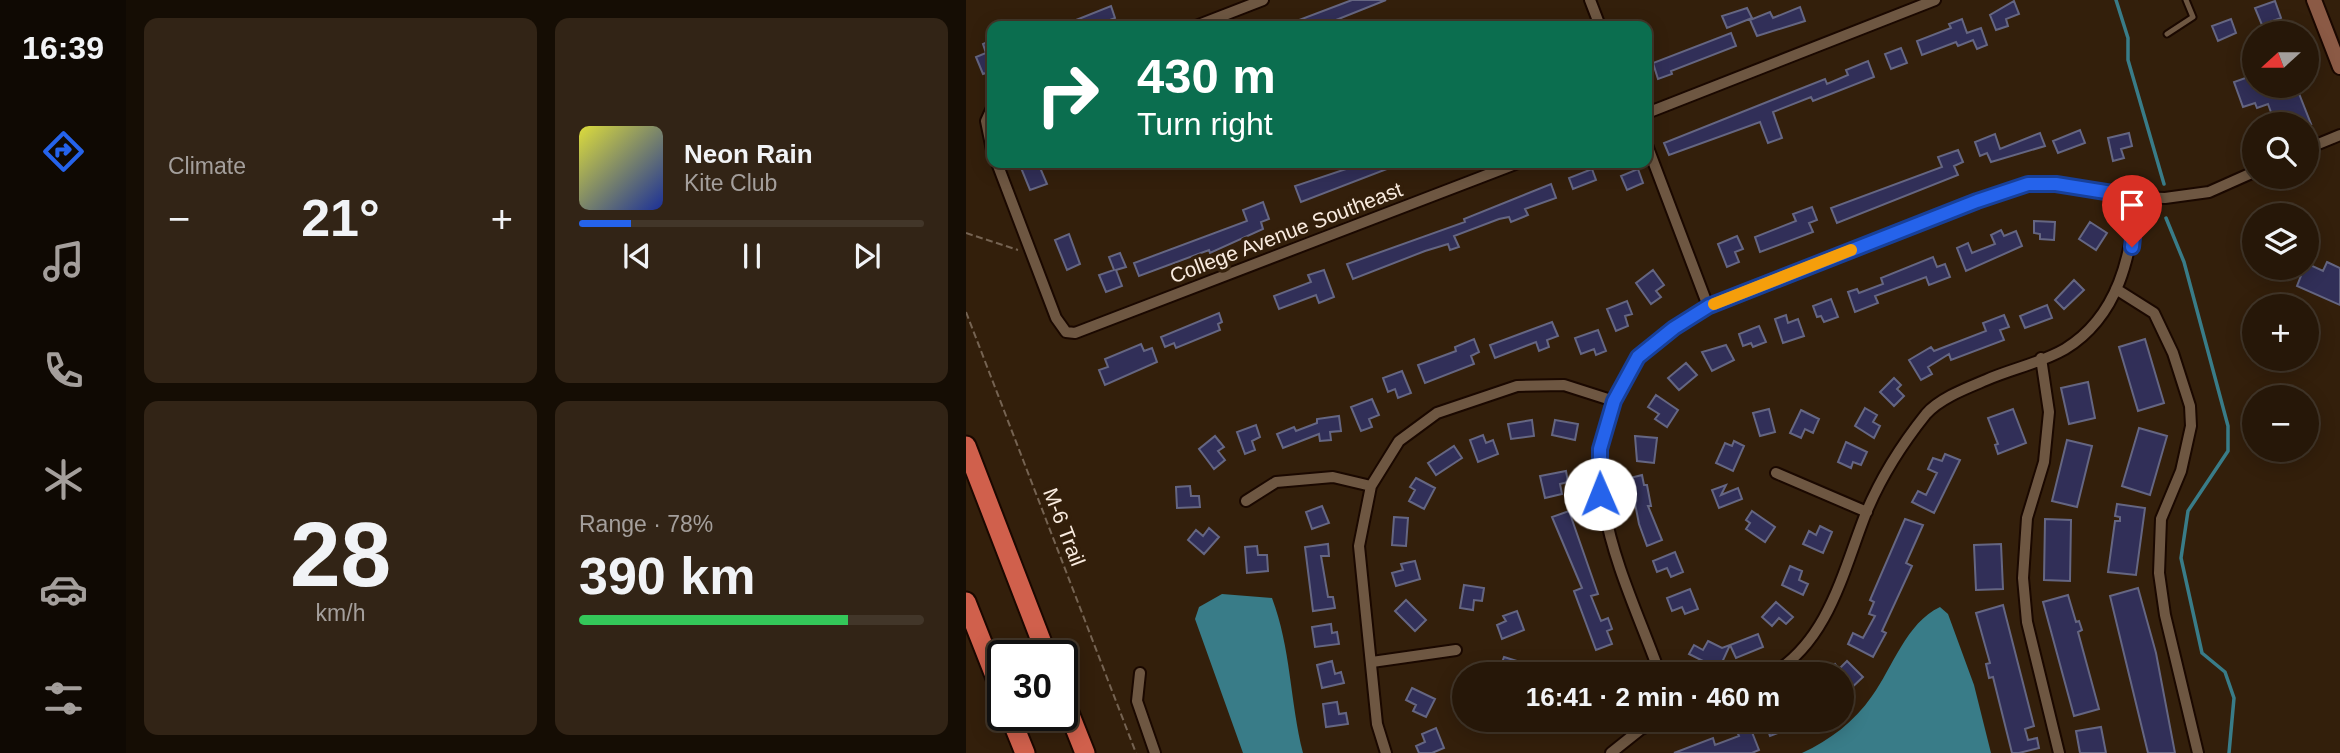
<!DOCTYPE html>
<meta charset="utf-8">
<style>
body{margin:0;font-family:Arial,sans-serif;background:#322416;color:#f1f3f6;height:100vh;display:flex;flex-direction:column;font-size:26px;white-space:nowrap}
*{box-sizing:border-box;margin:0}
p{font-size:23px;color:#a49f9c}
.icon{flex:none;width:38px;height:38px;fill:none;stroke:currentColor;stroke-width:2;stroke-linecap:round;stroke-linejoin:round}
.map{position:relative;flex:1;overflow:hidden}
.details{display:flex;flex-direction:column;gap:18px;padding:18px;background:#150d04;width:840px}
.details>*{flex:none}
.hud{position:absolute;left:21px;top:21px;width:665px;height:147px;border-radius:14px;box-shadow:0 4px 18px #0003,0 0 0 2px #423629;background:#0b6e4f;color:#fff;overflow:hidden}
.needle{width:46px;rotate:249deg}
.controls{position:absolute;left:1276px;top:21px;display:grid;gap:14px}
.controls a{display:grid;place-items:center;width:77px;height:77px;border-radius:50%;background:#261708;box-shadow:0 4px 18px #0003,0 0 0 2px #423629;font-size:35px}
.speed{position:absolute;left:21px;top:640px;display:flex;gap:14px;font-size:35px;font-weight:700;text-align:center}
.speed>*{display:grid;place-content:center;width:91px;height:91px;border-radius:50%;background:#261708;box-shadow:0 4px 18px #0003,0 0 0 2px #423629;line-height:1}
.speed .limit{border:4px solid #111;border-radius:10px;background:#fff;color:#111}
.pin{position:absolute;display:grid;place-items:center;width:60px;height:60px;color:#fff;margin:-72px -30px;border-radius:50% 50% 50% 0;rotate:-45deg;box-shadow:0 0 7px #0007}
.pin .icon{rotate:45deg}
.me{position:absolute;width:77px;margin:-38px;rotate:359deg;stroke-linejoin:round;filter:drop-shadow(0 0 5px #0008)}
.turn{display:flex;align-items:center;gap:24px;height:147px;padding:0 35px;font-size:32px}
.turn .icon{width:91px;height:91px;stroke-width:2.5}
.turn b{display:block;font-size:49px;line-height:60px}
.big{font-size:52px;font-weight:700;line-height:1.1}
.details .card{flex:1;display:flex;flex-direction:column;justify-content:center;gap:10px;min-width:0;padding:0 24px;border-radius:14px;background:#322416}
.details .dial{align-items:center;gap:0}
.dial b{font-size:91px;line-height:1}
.song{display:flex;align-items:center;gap:21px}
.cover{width:84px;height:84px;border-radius:10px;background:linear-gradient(135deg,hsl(60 70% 55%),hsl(230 70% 35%))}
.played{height:7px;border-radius:4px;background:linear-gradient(90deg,#2563eb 15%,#423629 15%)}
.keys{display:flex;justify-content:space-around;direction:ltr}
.heat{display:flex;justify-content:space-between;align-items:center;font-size:38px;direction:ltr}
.charge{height:10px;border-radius:5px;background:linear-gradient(90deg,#34c759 78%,#423629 0)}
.details .tiles{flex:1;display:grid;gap:18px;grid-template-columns:repeat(2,1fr)}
.trip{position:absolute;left:486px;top:662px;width:402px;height:70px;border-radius:35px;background:#261708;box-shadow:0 4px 18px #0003,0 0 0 2px #423629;font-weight:700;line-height:70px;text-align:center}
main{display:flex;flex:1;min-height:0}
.tabs{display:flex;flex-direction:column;width:126px;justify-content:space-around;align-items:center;background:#0f0903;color:#a49f9c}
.tabs .icon{width:49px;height:49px}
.tabs .selected{color:#2563eb}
.tabs b{font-size:32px;color:#f1f3f6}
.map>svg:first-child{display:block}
</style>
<main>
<nav class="tabs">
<b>16:39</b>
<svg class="icon selected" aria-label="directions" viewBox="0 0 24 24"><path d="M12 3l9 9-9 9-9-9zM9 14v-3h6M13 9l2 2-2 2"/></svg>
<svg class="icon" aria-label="music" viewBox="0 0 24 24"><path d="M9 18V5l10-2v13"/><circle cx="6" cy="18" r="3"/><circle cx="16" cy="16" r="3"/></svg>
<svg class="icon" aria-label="phone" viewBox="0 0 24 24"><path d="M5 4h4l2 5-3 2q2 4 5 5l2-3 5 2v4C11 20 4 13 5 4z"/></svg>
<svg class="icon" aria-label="climate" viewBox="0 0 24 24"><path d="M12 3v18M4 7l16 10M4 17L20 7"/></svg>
<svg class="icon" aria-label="car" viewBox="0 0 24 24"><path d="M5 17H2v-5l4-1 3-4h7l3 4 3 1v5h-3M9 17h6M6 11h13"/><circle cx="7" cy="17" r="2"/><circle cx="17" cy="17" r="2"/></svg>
<svg class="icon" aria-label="filters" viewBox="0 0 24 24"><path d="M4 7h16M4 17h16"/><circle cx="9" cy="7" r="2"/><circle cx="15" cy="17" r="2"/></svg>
</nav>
<section class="details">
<div class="tiles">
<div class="card"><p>Climate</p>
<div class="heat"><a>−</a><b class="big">21°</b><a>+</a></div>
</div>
<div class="card">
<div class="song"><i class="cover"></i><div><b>Neon Rain</b><p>Kite Club</p></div></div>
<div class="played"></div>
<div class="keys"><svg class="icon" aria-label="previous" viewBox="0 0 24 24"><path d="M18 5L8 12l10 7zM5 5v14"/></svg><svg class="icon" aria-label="pause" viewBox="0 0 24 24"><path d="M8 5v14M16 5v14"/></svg><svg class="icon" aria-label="next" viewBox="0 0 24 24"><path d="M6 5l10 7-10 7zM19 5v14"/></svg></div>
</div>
<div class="card dial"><b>28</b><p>km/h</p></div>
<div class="card"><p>Range · 78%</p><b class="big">390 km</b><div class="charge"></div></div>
</div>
</section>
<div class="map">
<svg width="1374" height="753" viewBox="0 0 1374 753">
<rect width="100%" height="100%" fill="#331f0b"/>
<path fill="#397c88" d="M256,594L306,598C325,648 324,702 337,753H277L229,619L233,607Z
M974,607L982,614L1008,685L1025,753H836C864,740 888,722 906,696C927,667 940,623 974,607Z"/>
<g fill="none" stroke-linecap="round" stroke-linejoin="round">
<path stroke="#397c88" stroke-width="3.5" d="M1150,0L1162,38V60L1198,184
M1200,218L1218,262L1262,426V451L1222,511L1215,558L1236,653L1259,672L1268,698L1263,753"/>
</g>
<path fill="#312f58" stroke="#656682" stroke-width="2" d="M386,0H420L355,26H336L333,20Z
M1048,1L1053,14L1040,19L1042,26L1030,30L1024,15Z
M1309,1L1315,18L1296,25L1289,8Z
M145,6L149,18L129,26H95Z
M834,7L839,21L791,36L784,20L804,12L807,18Z
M781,8L786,18L761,28L756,16Z
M996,19L1001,33L1015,28L1021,45L1011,49L1007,40L992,46L990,42L956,55L951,41L985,28L983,24Z
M1265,19L1270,33L1252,41L1246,26Z
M765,33L770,46L705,71L706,74L692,79L687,63Z
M26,40V71L17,74L10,57L20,53L17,44Z
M935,48L941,63L925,69L919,54Z
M902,61L908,77L847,101L845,97L807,112L816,138L802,143L794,122L703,155L698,143L859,79L861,84L882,75L880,70Z
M1288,75V86H1330L1345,124H1315L1311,113L1306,115L1302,104L1291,108L1289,103L1277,107L1268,82Z
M1114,130L1119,143L1092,153L1087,141Z
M1074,133L1079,146L1025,162L1021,153L1014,156L1009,142L1029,134L1034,149Z
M1163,133L1166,146L1155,149L1158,158L1147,161L1142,138Z
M992,150L997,162L988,166L992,175L871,223L865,208L976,167L972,157Z
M53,163H72L81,184L64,190Z
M398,163H418L421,169L335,202L329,186Z
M626,169L630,180L607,189L603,178Z
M672,169L677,183L661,190L655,176Z
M585,184L590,198L559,209L562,215L545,222L543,217L533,219L488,236L493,247L484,250L482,244L459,251L387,279L381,264L499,222L498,219Z
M297,202L303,219L295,222L297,229L244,253L243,250L173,276L168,263L281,221L277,210Z
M846,207L851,220L843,223L847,232L794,252L789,237L830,221L827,214Z
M1068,221L1089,222L1088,240L1074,239V234L1068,233Z
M1124,222L1141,233L1130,250L1113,239Z
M1035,230L1038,236L1050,231L1056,246L1000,271L991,248L1002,243L1006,253L1029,244L1025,235Z
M103,234L114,264L101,270L89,240Z
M771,236L777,249L769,252L773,262L761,267L752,244Z
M154,253L160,267L150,270L156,286L140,292L133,275L148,270L143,257Z
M967,257L971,267L979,264L984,277L963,285L960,277L909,296L912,303L889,312L882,292L891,289L893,293L917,284L915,278Z
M1361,262L1374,268V305L1331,286L1340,263L1357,271Z
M358,270L368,297L353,303L350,295L313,309L308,296L345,282L342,275Z
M687,270L698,285L690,291L695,297L685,304L670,283Z
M1108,280L1118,290L1098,309L1089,300Z
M865,299L872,317L858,322L855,316L851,317L847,306Z
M661,301L666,314L659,316L662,326L650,331L641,309Z
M1081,305L1086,318L1059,328L1054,316Z
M253,313L256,322L252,324L254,330L210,348L208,343L199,347L195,337Z
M820,315L822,323L832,319L838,336L817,343L809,319Z
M1038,315L1043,327L1034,330L1038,340L985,360L983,354L962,367L966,374L955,380L943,360L965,347L968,351L1020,331L1017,323Z
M586,322L592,336L581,340L583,347L573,351L570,342L529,358L524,345Z
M793,326L800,342L787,347L785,343L777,346L773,334Z
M632,330L640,351L630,355L628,349L615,354L609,338Z
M508,339L513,352L505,356L508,364L459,383L452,365L490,351L489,347Z
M1179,339L1198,403L1172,411L1153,347Z
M175,344L178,351L186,348L191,362L139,385L133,370L142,367L139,359Z
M760,345L768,360L746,371L736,352Z
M720,363L731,375L713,390L702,378Z
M436,371L445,393L432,398L429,389L422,392L417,378Z
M928,378L935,385L931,389L938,396L928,406L914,392Z
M1122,382L1129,418L1103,424L1095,388Z
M690,395L712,410L701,427L689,419L693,414L682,407Z
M406,399L413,415L403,419L406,427L395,431L385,407Z
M899,408L911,415L907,422L914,426L908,438L889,426Z
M803,409L809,432L794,436L787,413Z
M1047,409L1060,443L1032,454L1029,445L1032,444L1022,418Z
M835,410L853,419L847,433L839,429L835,438L824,433Z
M373,416L375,431L364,432L365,440L354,441L353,434L317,448L311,434L328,427L330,431L351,423V419Z
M566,420L568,436L545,439L542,424Z
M589,420L612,424L609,440L586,435Z
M290,425L294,437L286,441L289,450L279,454L271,432Z
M1173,428L1201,436L1184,495L1156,486Z
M517,435L520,443L527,440L532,454L512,462L504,440Z
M249,436L258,447L252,451L259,460L248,469L233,449Z
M669,436L691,438L688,463L671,461Z
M1101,440L1126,446L1111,507L1086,501Z
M768,441L778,446L767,471L750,463L759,443L766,446Z
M880,442L901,452L895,465L887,462L885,468L872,462Z
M488,446L496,458L470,475L462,463Z
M979,454L994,460L968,513L946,502L952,491L960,495L971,473L962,469L967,458L976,461Z
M600,471L602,482L594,484L596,494L579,498L574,476Z
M676,475L678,485H681L685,506H682L696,540L681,546L673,524L664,478Z
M450,478L469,488L458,509L443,501L449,490L444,487Z
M760,485L755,495L772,488L776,499L753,508L746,490Z
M224,486L225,496H233L234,507L211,508L210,487Z
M1151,504L1179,508L1170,575L1142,572L1149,521H1154V517L1149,516Z
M356,506L363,523L346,529L340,512Z
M603,511L632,594L625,596L635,621L642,618L646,629L641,631L646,644L630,650L608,591L616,588L586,517Z
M786,511L809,527L799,542L780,529L784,523L780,520Z
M428,517L442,518L440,546L426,545Z
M939,519L957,525L940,563L946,566L916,631L920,633L907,657L882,644L887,633L897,638L909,616L903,614L908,602L904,600Z
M1079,519L1105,520L1104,581L1078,580Z
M854,526L866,532L857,553L837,544L843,531L850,535Z
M243,528L253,537L238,554L222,540L230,530L237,536Z
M362,544L363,556H355L362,597H367L369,608L347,611L339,547Z
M1035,544L1037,589L1010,590L1008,545Z
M291,546L292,555H301L302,571L281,573L279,547Z
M709,552L717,572L705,577L701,568L691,572L687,561Z
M449,561L454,579L430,586L426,573L437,570L435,564Z
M824,566L836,571L833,580L842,584L837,595L816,585Z
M498,585L518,588L516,601L508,600L507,610L494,608Z
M1172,588L1190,653L1209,753H1182L1144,596Z
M724,589L732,609L719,614L716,607L706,611L701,598Z
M1102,595L1110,622L1113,621L1116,630L1112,632L1133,709L1108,716L1077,602Z
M440,600L460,620L449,631L429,611Z
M810,602L827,617L820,624L813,618L806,626L796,617Z
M1037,605L1068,726L1059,729L1062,740L1071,738L1073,748L1053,753H1046L1027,677L1023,678L1020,664L1024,663L1010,613Z
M551,611L558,630L536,639L531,625L540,621L537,616Z
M365,624L366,633L371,632L373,644L349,647L346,627Z
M792,634L797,647L770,658L764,645Z
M742,641L756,648L764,645L753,669L723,654L728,645L737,650Z
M538,657L564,665L561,674H544L545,671L534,668Z
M366,661L369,674L375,672L378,683L356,688L351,665Z
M881,661L897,677L881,692L877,688V674H859L869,664L873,669Z
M446,688L469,699L460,717L447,711L450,705L440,700Z
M371,702L373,714L380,713L382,724L360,727L357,704Z
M798,719H846V720L804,736Z
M782,722L793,750L786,753H708L747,738L749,745L773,736L769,727Z
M1135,727L1140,753H1114L1110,731Z
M470,728L478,748L466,753H453L450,746L459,742L456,734Z"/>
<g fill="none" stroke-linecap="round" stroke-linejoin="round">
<defs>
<path id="service" d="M1201,34L1227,17L1220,0"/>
<path id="minor" d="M624,0L634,26
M230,26L297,0
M26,108L20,121L26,150
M681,113L969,0
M681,145L742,306
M1340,149L1374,135
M31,163L90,318L100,332L109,333L552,163
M1150,289L1188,313L1207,353L1224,406L1225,426L1215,471L1195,519L1193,573L1199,615L1232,753
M1075,358L1083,412L1078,462L1061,518L1057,578L1061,622L1093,753
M810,473L901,512
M280,501L310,482L367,477L405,486
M406,662L490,650
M174,673L171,701L189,753
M694,674C662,584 604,481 654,388C660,378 665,364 673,356C692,335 719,321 742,306L1011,201L1062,184H1090L1171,197L1199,198L1243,192L1288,172
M806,674C863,640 877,571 900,513C915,477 936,444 960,414C974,398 1001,388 1020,380C1045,369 1075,363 1099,349C1153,316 1165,255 1171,197
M420,753L411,724L393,546L405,486L433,441L471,413L551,386L598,385L648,401
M645,753L675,729L699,719"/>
<path id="secondary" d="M1348,0L1374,67"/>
<path id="motorway" d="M0,446L81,656
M0,602L37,696
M96,695L119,753
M44,716L59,753"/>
</defs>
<use href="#service" stroke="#1a0800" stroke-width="9"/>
<use href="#minor" stroke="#1a0800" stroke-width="14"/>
<use href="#secondary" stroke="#1a0800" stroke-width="18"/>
<use href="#motorway" stroke="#1a0800" stroke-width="23"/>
<path stroke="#756352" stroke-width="2" stroke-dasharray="7 3.5" stroke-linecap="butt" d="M0,233L52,250
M0,312L170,753"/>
<use href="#service" stroke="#6e5742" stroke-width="5"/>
<use href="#minor" stroke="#6e5742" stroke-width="10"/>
<use href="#secondary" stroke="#8b5a45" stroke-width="14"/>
<use href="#motorway" stroke="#d0604c" stroke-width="19"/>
</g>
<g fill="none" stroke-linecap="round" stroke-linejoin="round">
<defs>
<path id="route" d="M634,494V449L648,401L672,357L708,328L743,306L1011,201L1062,184H1090L1171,197L1166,247"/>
</defs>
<use href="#route" stroke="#184099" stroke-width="18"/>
<use href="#route" stroke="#2563eb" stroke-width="12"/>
<path stroke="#f59e0b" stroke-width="12" d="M748,304L885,250"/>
</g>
<g text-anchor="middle" stroke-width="7" stroke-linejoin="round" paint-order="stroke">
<g font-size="21" fill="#f9ebdf" stroke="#331f0b">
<text transform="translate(320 233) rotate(-21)" y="7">College Avenue Southeast</text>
<text transform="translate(98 527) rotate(69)" y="7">M-6 Trail</text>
</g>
</g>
</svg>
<div class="controls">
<a><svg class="needle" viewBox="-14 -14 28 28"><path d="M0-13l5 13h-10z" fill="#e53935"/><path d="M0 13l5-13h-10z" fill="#a49f9c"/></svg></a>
<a><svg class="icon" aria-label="search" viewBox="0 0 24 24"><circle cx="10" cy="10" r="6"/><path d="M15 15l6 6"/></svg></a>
<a><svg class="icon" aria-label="layers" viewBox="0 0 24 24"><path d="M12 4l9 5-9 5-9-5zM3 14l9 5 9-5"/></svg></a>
<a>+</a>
<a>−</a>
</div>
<div class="speed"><div class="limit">30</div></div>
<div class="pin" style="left:1166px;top:247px;background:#d93025"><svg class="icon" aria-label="arrive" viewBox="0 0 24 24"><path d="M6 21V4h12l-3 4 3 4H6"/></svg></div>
<svg class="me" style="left:634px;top:494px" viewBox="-20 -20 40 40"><circle r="19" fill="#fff"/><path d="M0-13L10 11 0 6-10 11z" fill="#2563eb"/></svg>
<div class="trip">16:41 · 2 min · 460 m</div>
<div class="hud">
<div class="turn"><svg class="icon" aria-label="right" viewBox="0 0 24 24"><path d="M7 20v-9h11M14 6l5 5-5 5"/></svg><div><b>430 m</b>Turn right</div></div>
</div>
</div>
</main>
